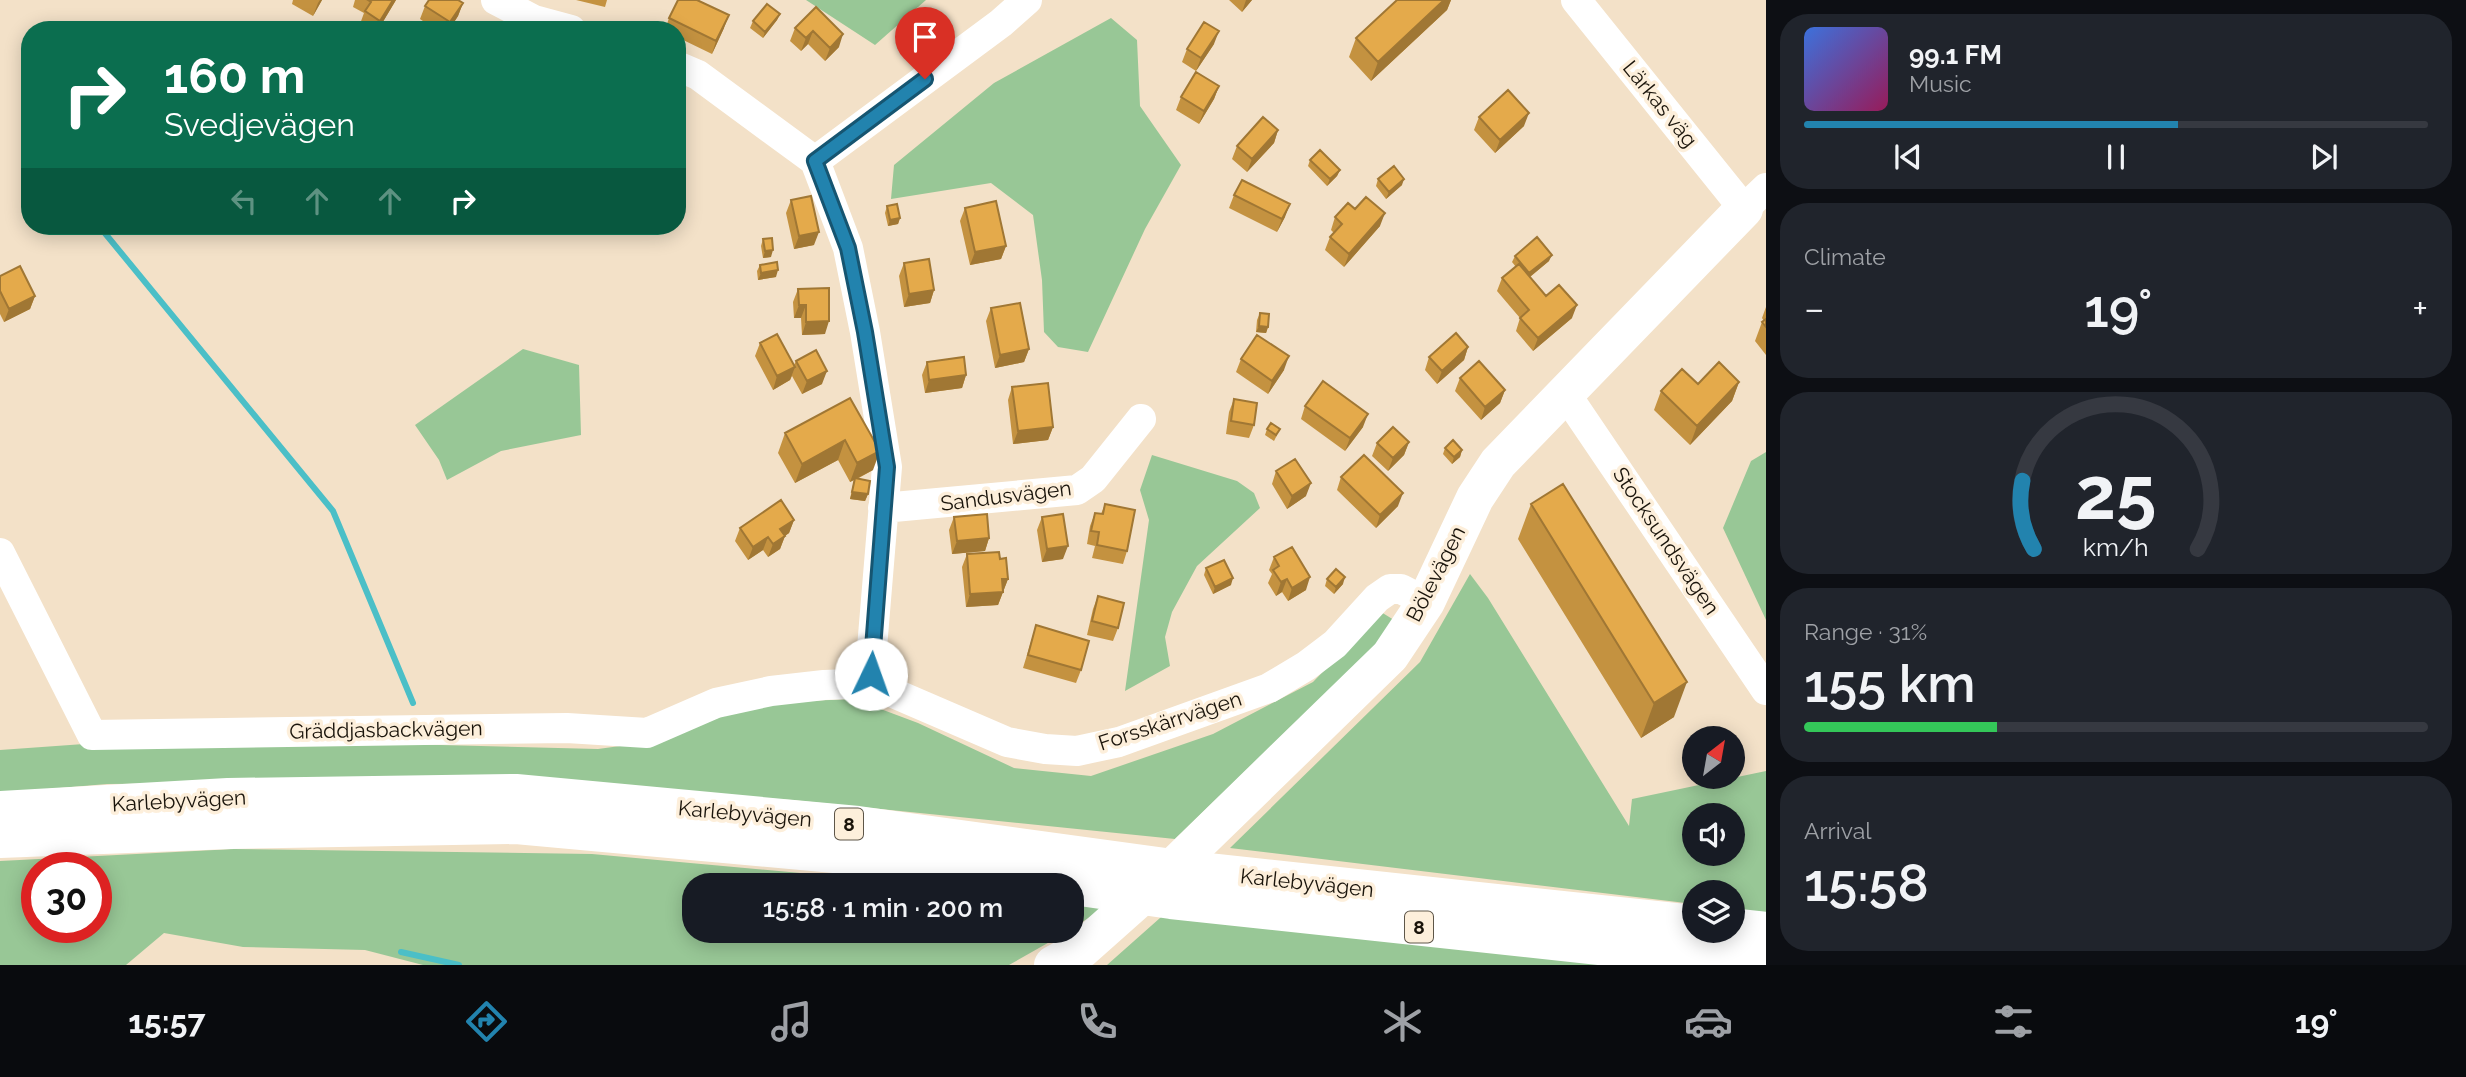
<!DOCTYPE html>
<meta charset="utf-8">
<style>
body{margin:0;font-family:Raleway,sans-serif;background:#20242c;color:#f1f3f6;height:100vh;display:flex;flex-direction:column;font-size:26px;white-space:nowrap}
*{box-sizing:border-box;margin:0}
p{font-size:23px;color:#9ea1a6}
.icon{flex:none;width:38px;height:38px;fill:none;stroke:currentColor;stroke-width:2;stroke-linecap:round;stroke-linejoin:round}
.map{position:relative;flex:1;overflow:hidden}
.details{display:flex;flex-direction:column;gap:14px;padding:14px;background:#0d0f14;width:700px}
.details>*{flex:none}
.banner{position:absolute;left:21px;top:21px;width:665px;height:214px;border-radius:28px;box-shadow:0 4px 18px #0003;background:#0b6e4f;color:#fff;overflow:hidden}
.needle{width:46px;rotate:31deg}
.fabs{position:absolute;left:1682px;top:726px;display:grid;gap:14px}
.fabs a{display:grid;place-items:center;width:63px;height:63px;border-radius:50%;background:#171b24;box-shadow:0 4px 18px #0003;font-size:35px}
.speed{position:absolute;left:21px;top:852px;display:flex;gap:14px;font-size:35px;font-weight:700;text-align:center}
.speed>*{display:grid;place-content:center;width:91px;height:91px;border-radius:50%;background:#171b24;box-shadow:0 4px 18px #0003;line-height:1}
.speed .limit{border:10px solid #d22;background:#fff;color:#111}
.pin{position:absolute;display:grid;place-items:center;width:60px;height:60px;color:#fff;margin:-72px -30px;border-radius:50% 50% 50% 0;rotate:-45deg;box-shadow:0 0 7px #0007}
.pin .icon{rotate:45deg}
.me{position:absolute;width:77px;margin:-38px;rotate:3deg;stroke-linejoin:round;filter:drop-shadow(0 0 5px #0008)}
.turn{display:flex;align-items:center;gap:24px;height:147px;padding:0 28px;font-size:32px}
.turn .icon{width:91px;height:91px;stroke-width:2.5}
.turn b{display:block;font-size:49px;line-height:60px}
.lanes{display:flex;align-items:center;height:66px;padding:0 28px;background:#0003;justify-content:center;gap:35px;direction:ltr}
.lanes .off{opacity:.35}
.big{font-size:52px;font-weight:600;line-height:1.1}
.details .card{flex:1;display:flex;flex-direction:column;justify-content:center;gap:10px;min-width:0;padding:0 24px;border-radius:28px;background:#20242c}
.details .dial{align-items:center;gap:0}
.dial svg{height:182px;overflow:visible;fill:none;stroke:#363941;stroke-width:7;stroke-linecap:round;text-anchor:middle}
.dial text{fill:#f1f3f6;stroke:none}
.song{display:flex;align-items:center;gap:21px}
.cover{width:84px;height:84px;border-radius:10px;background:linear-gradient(135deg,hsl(220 70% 55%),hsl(330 70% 35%))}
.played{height:7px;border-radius:4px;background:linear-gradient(90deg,#2283ae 60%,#363941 60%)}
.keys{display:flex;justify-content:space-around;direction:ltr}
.heat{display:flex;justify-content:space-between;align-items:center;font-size:38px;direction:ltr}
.charge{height:10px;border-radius:5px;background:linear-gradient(90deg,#34c759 31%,#363941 0)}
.trip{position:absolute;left:682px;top:873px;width:402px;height:70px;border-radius:28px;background:#171b24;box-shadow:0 4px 18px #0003;font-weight:600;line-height:70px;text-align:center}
.tab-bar{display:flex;height:112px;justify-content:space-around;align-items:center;background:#090b0e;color:#9ea1a6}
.tab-bar .icon{width:49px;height:49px}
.tab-bar .current{color:#2283ae}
.tab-bar b{font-size:32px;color:#f1f3f6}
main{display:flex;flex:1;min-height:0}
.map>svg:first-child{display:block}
</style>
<main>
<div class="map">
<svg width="1766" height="965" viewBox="0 0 1766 965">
<rect width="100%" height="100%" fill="#f3e1c8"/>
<path fill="#98c796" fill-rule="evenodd" d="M806,0H926L875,45Z
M1111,18L1137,40L1140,106L1181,165L1145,229L1088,352L1058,347L1044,332L1042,280L1033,215L991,183L891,199L894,165L994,83Z
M523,349L579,365L581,435L501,451L447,480L439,460L415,425Z
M1766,452V620L1723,528L1751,461Z
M1152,455L1237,481L1254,493L1260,508L1197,566L1172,612L1165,637L1170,666L1125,691L1149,520L1140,490Z
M1470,574L1488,598L1629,826L1632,799L1766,771V913L1733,909L1732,892H1694V904L1230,848L1420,662ZM1694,816H1732V854H1694Z
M1381,612L1394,620L1388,633L1175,839L792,800L490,781L107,784L0,793V750L112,742L362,743L598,749L657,741L758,703L854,699L918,723L1014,768L1091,776L1213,734L1313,682Z
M234,849L592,854L933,885L695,886V931H1069L1009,965H423L365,950L243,947L164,933L126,965H0V861ZM37,868H96V928H37Z
M1073,898L1113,902L1073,928Z
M1169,910L1634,965H1107Z"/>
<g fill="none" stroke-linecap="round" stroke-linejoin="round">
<path stroke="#4bbfc7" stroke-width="6" d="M27,138L30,142
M99,226L333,511L413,703
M401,952L459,965"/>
<path stroke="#fff" stroke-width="30" d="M496,0L534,20L571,30
M1576,0L1744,209L1766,188
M677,66L698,75L815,161L848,248L865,332L887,467L871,660C871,674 872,681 884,689L1007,742L1045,749L1077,751L1119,742L1269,688L1306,666L1335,644L1377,598L1390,589H1401L1426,602
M815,161L1001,23L1027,0
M1565,393L1766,690
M883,508L1077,490L1093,479L1141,419
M0,553L92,735L567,728L647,733L716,703L771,691L824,685L875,683"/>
<path stroke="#fff" stroke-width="38" d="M1053,965L1082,949L1163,877L1390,656L1426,602L1475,498L1498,463L1744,209"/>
<path stroke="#fff" stroke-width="38" d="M0,810L228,797L516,793L858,825L1180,869L1694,924
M0,839L230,830L516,825L856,856L1069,886
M1073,886L1171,900L1766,964
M1732,927L1766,931"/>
</g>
<path fill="#c49240" d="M293,0H322L313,16L292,4Z
M355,0H396L378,30H369L360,24L364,13L353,7Z
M576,0H607L605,7Z
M1229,0H1252L1242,12Z
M1397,0H1451L1447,10L1371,81L1349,57L1356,38Z
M463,3L458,16L449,30H436L420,19L425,6Z
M816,7L839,47L825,61L808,44L801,51L790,41L795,28Z
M780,14L777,20L763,38L750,28L753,21Z
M669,18L724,28L712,54L677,37V30H665Z
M1214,44L1196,71L1182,62L1187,49Z
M1219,86L1214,99L1199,124L1176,110L1181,97Z
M1479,117L1524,126L1495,153L1474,130Z
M1278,130L1274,143L1247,172L1232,159L1237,146Z
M1310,160L1340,170L1337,176L1327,186L1308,166Z
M1378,179L1402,185L1386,199L1376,186Z
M1234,195L1285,217L1277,232L1229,208Z
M791,200L814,245L794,249L786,213Z
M887,206L900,218L898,224L888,226L885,213Z
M965,208L1006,246L1001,259L970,265L960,221Z
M1355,209L1380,226L1344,267L1325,250L1330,237L1334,233L1331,230L1335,217Z
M763,239L771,257L763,258L761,246Z
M1515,256L1549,261L1530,277L1546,296L1572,318L1533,351L1516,331L1520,318L1497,291L1502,278L1516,267L1512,262Z
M904,263L934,290L930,303L904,307L899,276Z
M760,265L776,277L758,280L757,271Z
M0,276L35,296L30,309L4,322L0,314Z
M798,289L825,334L802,335L801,318H794L793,302Z
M1766,307V355L1755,341L1762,322L1764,321L1762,318Z
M991,308L1029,349L1024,362L995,368L986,321Z
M1260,313L1268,327L1266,333L1256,332L1257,320Z
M760,343L794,365L796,361L822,384L802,394L792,376L790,380L773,390L755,356Z
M1468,347L1464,360L1437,384L1425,370L1429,357Z
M1241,359L1284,370L1268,394L1236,372Z
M927,362L966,375L962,388L925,393L922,375Z
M1460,378L1505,390L1500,403L1481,420L1455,391Z
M1739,382L1732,401L1690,445L1654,410L1661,391L1698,384Z
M1012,387L1053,427L1048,440L1013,444L1008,400Z
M850,398L873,470L857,479L868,494L865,501L850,499L854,480L850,482L838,460L795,483L778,453L785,433Z
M1234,399L1254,425L1249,438L1226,434L1229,412Z
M1305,406L1363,427L1345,451L1301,419Z
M1267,429L1277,435L1274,441L1265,435Z
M1409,442L1404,455L1388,471L1372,456L1377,443Z
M1445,448L1462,450L1460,457L1452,464L1443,454Z
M1276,471L1306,496L1287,509L1272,484Z
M1341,477L1398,506L1376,528L1337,490Z
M1105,504L1127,551L1123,564L1092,558L1095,546L1087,544L1090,526L1095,513L1101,514Z
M1531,504L1674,717L1641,738L1518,539Z
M954,517L989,538L985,551L952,554L949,530Z
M1042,517L1063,559L1042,562L1037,530Z
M794,520L789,533L785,536L780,549L768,557L763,550L748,560L735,541L740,528Z
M967,554L1000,559L1008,579L998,605L966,607L962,567Z
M1274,557L1306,590L1288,601L1282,592L1276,596L1268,583L1272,574L1269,570Z
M1206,568L1231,585L1213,594L1204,575Z
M1327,579L1343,584L1334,594L1325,586Z
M1098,596L1118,628L1113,641L1087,635L1093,609Z
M1036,625L1081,670L1076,683L1023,668Z"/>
<path fill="#a07734" d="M320,0H322L313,16L318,3Z
M393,0H396L378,30H376L380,21Z
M1246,0H1252L1242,12Z
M1444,0H1451L1447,10L1371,81L1378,62Z
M463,3L458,16L449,30H447L450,22Z
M780,14L777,20L763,38L765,32Z
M729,15L724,28L712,54L716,41Z
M813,31L808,44L801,51L806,38Z
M1219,31L1214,44L1196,71L1201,58Z
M843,34L839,47L825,61L830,48Z
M1219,86L1214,99L1199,124L1204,111Z
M1529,113L1524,126L1495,153L1500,140Z
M1278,130L1274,143L1247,172L1252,159Z
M1340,170L1337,176L1327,186L1330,179Z
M1404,179L1402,185L1386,199L1389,192Z
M1290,204L1285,217L1277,232L1282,219Z
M1385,213L1380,226L1344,267L1349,254Z
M900,218L898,224L888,226L890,220Z
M819,232L814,245L794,249L799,236Z
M1006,246L1001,259L970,265L975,252Z
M773,250L771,257L763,258L765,251Z
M1552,255L1549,261L1526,280L1529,273Z
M778,270L776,277L758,280L761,273Z
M934,290L930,303L904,307L909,294Z
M35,296L30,309L4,322L9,309Z
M799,305H806L801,318H794Z
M1577,305L1572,318L1533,351L1538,338Z
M829,321L825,334L802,335L806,322Z
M1259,326L1268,327L1266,333L1256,332Z
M1468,347L1464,360L1437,384L1442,371Z
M1029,349L1024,362L995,368L1000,355Z
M1289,356L1284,370L1268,394L1272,381Z
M795,367L790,380L773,390L777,376Z
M827,371L822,384L802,394L807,381Z
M966,375L962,388L925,393L929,380Z
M1739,382L1732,401L1690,445L1697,426Z
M1505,390L1500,403L1481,420L1485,407Z
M1368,414L1363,427L1345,451L1350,438Z
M1053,427L1048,440L1013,444L1018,431Z
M845,440L838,460L795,483L802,464Z
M1409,442L1404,455L1388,471L1393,458Z
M1462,450L1460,457L1452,464L1454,457Z
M880,451L873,470L850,482L857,463Z
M1311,483L1306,496L1287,509L1292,496Z
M852,492L868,494L865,501L850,499Z
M1403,493L1398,506L1376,528L1380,515Z
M794,520L789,533L776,542L780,529Z
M785,536L780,549L768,557L773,544Z
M768,537L763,550L748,560L753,547Z
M989,538L985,551L952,554L957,541Z
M1068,546L1063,559L1042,562L1047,549Z
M1310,577L1306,590L1288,601L1292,588Z
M1345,577L1343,584L1334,594L1336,587Z
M1233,578L1231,585L1213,594L1215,587Z
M1002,579H1008L998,605L966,607L970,594Z
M1287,579L1282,592L1276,596L1281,582Z
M1687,682L1674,717L1641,738L1654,703Z"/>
<path fill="#e4aa4b" stroke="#a07734" stroke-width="2" d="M368,0H393L380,21L365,11L371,2Z
M429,0H458L463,3L450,22L425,6Z
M678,0H697L729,15L716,41L669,18Z
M1397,0H1444L1378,62L1356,38Z
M767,4L780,14L765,32L753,21Z
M816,7L843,34L830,48L813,31L806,38L795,28Z
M1204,22L1219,31L1201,58L1187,49Z
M1196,72L1219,86L1204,111L1181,97Z
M1508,90L1529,113L1500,140L1479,117Z
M1263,117L1278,130L1252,159L1237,146Z
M1320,150L1340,170L1330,179L1310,160Z
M1394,166L1404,179L1389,192L1378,179Z
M1242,180L1290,204L1282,219L1234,195Z
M811,196L819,232L799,236L791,200Z
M1366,197L1385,213L1349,254L1330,237L1342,224L1335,217L1348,203L1355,209Z
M996,201L1006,246L975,252L965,208Z
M897,204L900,218L890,220L887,206Z
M1537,237L1552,255L1529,273L1515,256Z
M772,238L773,250L765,251L763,239Z
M929,259L934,290L909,294L904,263Z
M777,262L778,270L761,273L760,265Z
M1519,264L1546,296L1559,285L1577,305L1538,338L1520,318L1529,310L1502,278Z
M20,266L35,296L9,309L0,291V276Z
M829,288V321L806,322V305H799L798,289Z
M1020,303L1029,349L1000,355L991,308Z
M1260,313L1269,314L1268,327L1259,326Z
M1766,319V327L1762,322Z
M1456,333L1468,347L1442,371L1429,357Z
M777,334L795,367L777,376L760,343Z
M1257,335L1289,356L1272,381L1241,359Z
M816,350L827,371L807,381L796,361Z
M964,357L966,375L929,380L927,362Z
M1479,361L1505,390L1485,407L1460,378Z
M1719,362L1739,382L1697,426L1661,391L1682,369L1698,384Z
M1323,381L1368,414L1350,438L1305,406Z
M1048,383L1053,427L1018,431L1012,387Z
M850,398L880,451L857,463L845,440L802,464L785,433Z
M1234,399L1257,403L1254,425L1231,421Z
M1271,423L1280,429L1276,435L1267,429Z
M1393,427L1409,442L1393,458L1377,443Z
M1453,440L1462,450L1454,457L1445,448Z
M1364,455L1403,493L1380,515L1341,477Z
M1295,459L1311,483L1292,496L1276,471Z
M855,478L870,481L868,494L852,492Z
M1563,484L1687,682L1654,703L1531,504Z
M781,500L794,520L780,529L785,536L773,544L768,537L753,547L740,528Z
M1105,504L1135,510L1127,551L1097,545L1099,532L1091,531L1095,513L1103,514Z
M987,514L989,538L957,541L954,517Z
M1063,514L1068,546L1047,549L1042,517Z
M1292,547L1310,577L1292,588L1287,579L1281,582L1273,570L1279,566L1274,557Z
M999,552L1000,559L1006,558L1008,579H1002L1003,592L970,594L967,554Z
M1224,560L1233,578L1215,587L1206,568Z
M1336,569L1345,577L1336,587L1327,579Z
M1098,596L1124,603L1118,628L1092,621Z
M1036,625L1089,641L1081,670L1028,655Z"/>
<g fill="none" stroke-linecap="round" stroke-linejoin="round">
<defs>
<path id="route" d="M871,674L887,467L865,332L848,248L815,161L925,79"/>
</defs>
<use href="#route" stroke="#165571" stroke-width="18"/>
<use href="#route" stroke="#2283ae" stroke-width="12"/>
</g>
<g text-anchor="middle" stroke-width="7" stroke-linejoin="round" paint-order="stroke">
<g fill="#fdefdb" stroke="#5e5649" stroke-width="2">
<rect x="835" y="808.5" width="28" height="31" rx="5"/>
<rect x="1405" y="911.5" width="28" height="31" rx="5"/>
</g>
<g font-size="19" font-weight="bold" fill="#1a140b">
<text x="849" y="831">8</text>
<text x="1419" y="934">8</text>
</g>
<g font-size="21" fill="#1a140b" stroke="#fdefdb">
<text transform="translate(1660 104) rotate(51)" y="7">Lärkas väg</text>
<text transform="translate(1006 496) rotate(-7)" y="7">Sandusvägen</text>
<text transform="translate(1666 541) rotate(56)" y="7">Stocksundsvägen</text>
<text transform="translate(1436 574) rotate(-63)" y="7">Bölevägen</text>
<text transform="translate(1170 721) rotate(-18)" y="7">Forsskärrvägen</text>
<text transform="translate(386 730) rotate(-1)" y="7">Gräddjasbackvägen</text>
<text transform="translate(179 801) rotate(-3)" y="7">Karlebyvägen</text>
<text transform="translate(745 814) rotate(5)" y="7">Karlebyvägen</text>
<text transform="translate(1307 883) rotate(6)" y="7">Karlebyvägen</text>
</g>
</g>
</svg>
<div class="fabs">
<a><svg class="needle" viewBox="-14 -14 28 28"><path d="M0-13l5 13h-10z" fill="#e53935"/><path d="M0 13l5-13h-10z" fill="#9ea1a6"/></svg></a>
<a><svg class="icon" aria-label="sound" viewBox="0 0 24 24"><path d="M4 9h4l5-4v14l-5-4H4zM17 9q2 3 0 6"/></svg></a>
<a><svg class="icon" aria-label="layers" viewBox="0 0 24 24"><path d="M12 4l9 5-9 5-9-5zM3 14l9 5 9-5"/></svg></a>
</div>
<div class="speed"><div class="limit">30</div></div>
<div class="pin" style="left:925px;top:79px;background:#d93025"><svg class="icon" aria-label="arrive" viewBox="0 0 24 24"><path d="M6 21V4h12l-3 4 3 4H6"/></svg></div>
<svg class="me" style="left:871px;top:674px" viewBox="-20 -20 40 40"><circle r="19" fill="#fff"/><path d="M0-13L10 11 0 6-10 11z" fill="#2283ae"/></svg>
<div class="trip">15:58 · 1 min · 200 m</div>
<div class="banner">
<div class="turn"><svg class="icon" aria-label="right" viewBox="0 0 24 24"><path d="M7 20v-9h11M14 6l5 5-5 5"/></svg><div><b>160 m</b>Svedjevägen</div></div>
<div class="lanes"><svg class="icon off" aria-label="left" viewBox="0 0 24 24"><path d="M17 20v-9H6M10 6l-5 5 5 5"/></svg><svg class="icon off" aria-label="ahead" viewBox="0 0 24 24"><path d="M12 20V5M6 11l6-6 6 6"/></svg><svg class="icon off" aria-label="ahead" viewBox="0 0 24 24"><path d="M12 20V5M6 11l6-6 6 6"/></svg><svg class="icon" aria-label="right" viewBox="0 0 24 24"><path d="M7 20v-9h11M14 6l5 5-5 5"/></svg></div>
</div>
</div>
<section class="details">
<div class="card">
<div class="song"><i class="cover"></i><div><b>99.1 FM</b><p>Music</p></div></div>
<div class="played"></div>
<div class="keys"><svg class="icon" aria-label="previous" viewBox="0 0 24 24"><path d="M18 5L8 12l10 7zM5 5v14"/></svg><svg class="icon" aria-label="pause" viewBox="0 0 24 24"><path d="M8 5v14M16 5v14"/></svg><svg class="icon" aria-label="next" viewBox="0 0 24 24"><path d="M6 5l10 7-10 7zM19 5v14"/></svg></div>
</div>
<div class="card"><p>Climate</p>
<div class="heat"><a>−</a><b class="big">19°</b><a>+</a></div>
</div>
<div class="card dial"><svg viewBox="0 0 100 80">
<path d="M14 69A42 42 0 1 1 86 69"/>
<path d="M14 69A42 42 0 0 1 9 39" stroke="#2283ae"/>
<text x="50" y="56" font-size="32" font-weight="700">25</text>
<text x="50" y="72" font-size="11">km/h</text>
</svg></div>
<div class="card"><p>Range · 31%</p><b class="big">155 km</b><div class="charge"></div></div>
<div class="card"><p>Arrival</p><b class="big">15:58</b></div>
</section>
</main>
<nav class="tab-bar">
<b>15:57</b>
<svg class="icon current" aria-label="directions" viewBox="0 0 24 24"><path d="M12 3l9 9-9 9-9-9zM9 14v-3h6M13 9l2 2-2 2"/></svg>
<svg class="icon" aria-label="music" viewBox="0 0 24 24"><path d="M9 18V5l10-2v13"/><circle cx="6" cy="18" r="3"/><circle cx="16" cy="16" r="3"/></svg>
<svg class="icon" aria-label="phone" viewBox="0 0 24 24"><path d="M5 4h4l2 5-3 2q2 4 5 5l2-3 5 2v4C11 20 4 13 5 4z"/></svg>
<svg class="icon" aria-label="climate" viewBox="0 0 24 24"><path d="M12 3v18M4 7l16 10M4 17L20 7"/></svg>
<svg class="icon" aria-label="car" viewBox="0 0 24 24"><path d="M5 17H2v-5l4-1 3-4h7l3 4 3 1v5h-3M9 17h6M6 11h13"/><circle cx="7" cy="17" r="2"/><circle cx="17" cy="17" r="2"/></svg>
<svg class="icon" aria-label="filters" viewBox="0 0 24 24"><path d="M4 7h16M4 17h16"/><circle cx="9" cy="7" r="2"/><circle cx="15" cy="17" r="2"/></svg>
<b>19°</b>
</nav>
